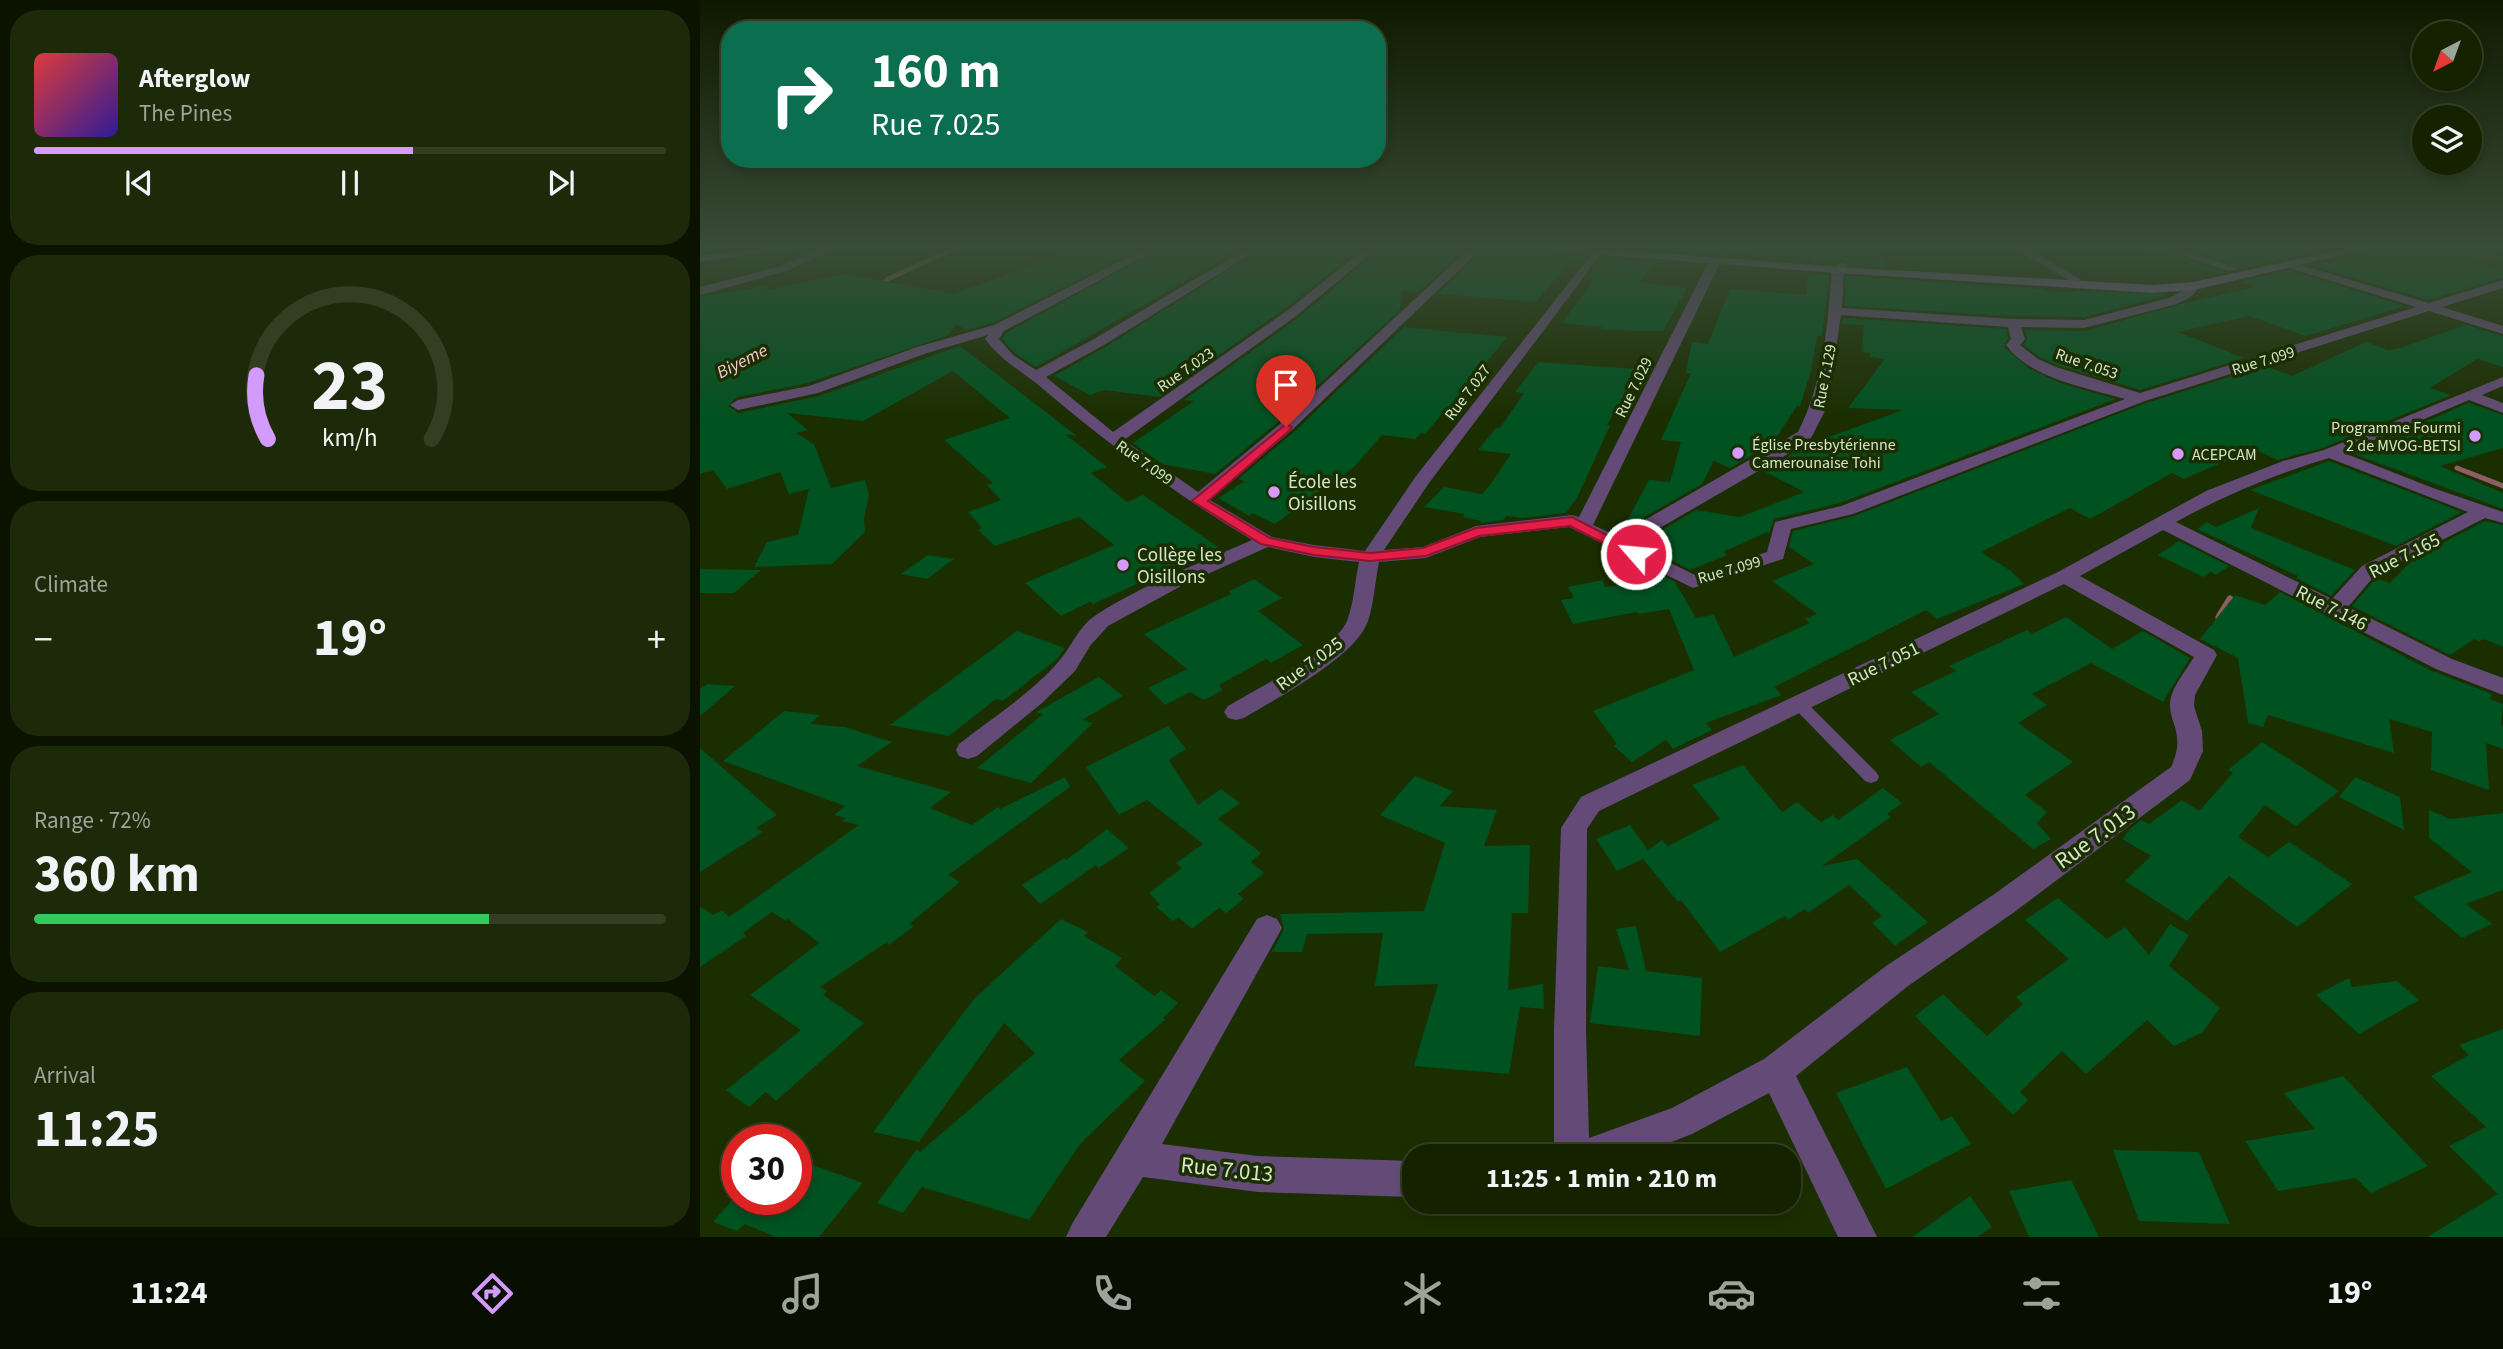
<!DOCTYPE html>
<meta charset="utf-8">
<style>
body{margin:0;font-family:"Source Sans 3",sans-serif;background:#1d2a0a;color:#f1f3f6;height:100vh;display:flex;flex-direction:column;font-size:26px;white-space:nowrap}
*{box-sizing:border-box;margin:0}
p{font-size:23px;color:#9da499}
.icon{flex:none;width:38px;height:38px;fill:none;stroke:currentColor;stroke-width:2;stroke-linecap:round;stroke-linejoin:round}
.map{position:relative;flex:1;overflow:hidden}
.side{display:flex;flex-direction:column;gap:10px;padding:10px;background:#0b1300;width:700px}
.side>*{flex:none}
.banner{position:absolute;left:21px;top:21px;width:665px;height:147px;border-radius:28px;box-shadow:0 4px 10px #0003,0 0 0 2px #333f22;background:#0b6e4f;color:#fff;overflow:hidden}
.needle{width:46px;rotate:221deg}
.fabs{position:absolute;left:1712px;top:21px;display:grid;gap:14px}
.fabs a{display:grid;place-items:center;width:70px;height:70px;border-radius:50%;background:#142200;box-shadow:0 4px 10px #0003,0 0 0 2px #333f22;font-size:35px}
.speed{position:absolute;left:21px;top:1124px;display:flex;gap:14px;font-size:35px;font-weight:700;text-align:center}
.speed>*{display:grid;place-content:center;width:91px;height:91px;border-radius:50%;background:#142200;box-shadow:0 4px 10px #0003,0 0 0 2px #333f22;line-height:1}
.speed .limit{border:10px solid #d22;background:#fff;color:#111}
.pin{position:absolute;display:grid;place-items:center;width:60px;height:60px;color:#fff;margin:-72px -30px;border-radius:50% 50% 50% 0;rotate:-45deg;box-shadow:0 0 7px #0007}
.pin .icon{rotate:45deg}
.me{position:absolute;width:77px;margin:-38px;rotate:297deg;stroke-linejoin:round;filter:drop-shadow(0 0 5px #0008)}
.turn{display:flex;align-items:center;gap:24px;height:147px;padding:0 35px;font-size:32px}
.turn .icon{width:91px;height:91px;stroke-width:2.5}
.turn b{display:block;font-size:49px;line-height:60px}
.big{font-size:52px;font-weight:700;line-height:1.1}
.side .card{flex:1;display:flex;flex-direction:column;justify-content:center;gap:10px;min-width:0;padding:0 24px;border-radius:28px;background:#1d2a0a}
.side .dial{align-items:center;gap:0}
.dial svg{height:182px;overflow:visible;fill:none;stroke:#333f22;stroke-width:7;stroke-linecap:round;text-anchor:middle}
.dial text{fill:#f1f3f6;stroke:none}
.song{display:flex;align-items:center;gap:21px}
.cover{width:84px;height:84px;border-radius:10px;background:linear-gradient(135deg,hsl(0 70% 55%),hsl(250 70% 35%))}
.played{height:7px;border-radius:4px;background:linear-gradient(90deg,#d39cfc 60%,#333f22 60%)}
.keys{display:flex;justify-content:space-around;direction:ltr}
.heat{display:flex;justify-content:space-between;align-items:center;font-size:38px;direction:ltr}
.charge{height:10px;border-radius:5px;background:linear-gradient(90deg,#34c759 72%,#333f22 0)}
.trip{position:absolute;left:702px;top:1144px;width:399px;height:70px;border-radius:28px;background:#142200;box-shadow:0 4px 10px #0003,0 0 0 2px #333f22;font-weight:700;line-height:70px;text-align:center}
.tab-bar{display:flex;height:112px;justify-content:space-around;align-items:center;background:#080e00;color:#9da499}
.tab-bar .icon{width:49px;height:49px}
.tab-bar .on{color:#d39cfc}
.tab-bar b{font-size:32px;color:#f1f3f6}
main{display:flex;flex:1;min-height:0}
.map>svg:first-child{display:block}
</style>
<main>
<section class="side">
<div class="card">
<div class="song"><i class="cover"></i><div><b>Afterglow</b><p>The Pines</p></div></div>
<div class="played"></div>
<div class="keys"><svg class="icon" aria-label="previous" viewBox="0 0 24 24"><path d="M18 5L8 12l10 7zM5 5v14"/></svg><svg class="icon" aria-label="pause" viewBox="0 0 24 24"><path d="M8 5v14M16 5v14"/></svg><svg class="icon" aria-label="next" viewBox="0 0 24 24"><path d="M6 5l10 7-10 7zM19 5v14"/></svg></div>
</div>
<div class="card dial"><svg viewBox="0 0 100 80">
<path d="M14 69A42 42 0 1 1 86 69"/>
<path d="M14 69A42 42 0 0 1 9 41" stroke="#d39cfc"/>
<text x="50" y="56" font-size="32" font-weight="700">23</text>
<text x="50" y="72" font-size="11">km/h</text>
</svg></div>
<div class="card"><p>Climate</p>
<div class="heat"><a>−</a><b class="big">19°</b><a>+</a></div>
</div>
<div class="card"><p>Range · 72%</p><b class="big">360 km</b><div class="charge"></div></div>
<div class="card"><p>Arrival</p><b class="big">11:25</b></div>
</section>
<div class="map">
<svg width="1803" height="1237" viewBox="0 0 1803 1237">
<rect width="100%" height="100%" fill="#1b2e00"/>
<path fill="#2a3b11" d="M952,246H1176L1181,255H1056Z"/>
<g fill="none" stroke-linecap="round" stroke-linejoin="round">
<path stroke="#8e5e62" stroke-width="4.5" d="M186,286L183,283L188,279L260,246"/>
<path stroke="#8e5e62" stroke-width="5" d="M1757,468L1803,486"/>
<path stroke="#8e5e62" stroke-width="7" d="M1519,617L1530,599"/>
</g>
<path fill="#015221" d="M382,246H444L293,323L266,330L256,324L249,335L108,383L37,397L28,406L39,413L119,396L260,346L377,436L365,434L407,467L391,473L427,502L443,495L518,547L393,604L390,602L361,616L325,583L414,545L379,517L295,546L278,530L282,528L268,512L301,500L287,485L293,483L244,440L310,418L253,371L163,421L87,413L108,430L96,433L114,444L131,488L165,480L169,495L164,519L165,532L132,564L54,567L67,542L98,535L109,489L89,494L80,472L27,489L13,470L0,474V297L66,286L67,290L146,274L255,294Z
M466,246H546L336,367L315,353L302,339L306,333Z
M567,246L657,251L586,308L459,397L404,390L390,395L354,376L405,347Z
M692,246L765,249L718,292L701,291L700,310L578,422L515,474L462,464L433,443L494,401L484,400L598,318L676,253H683Z
M1154,246H1176L1187,267L1150,265L1143,260L1135,264L1110,262L1111,248H1155Z
M1449,246H1454L1525,273L1519,274L1448,249Z
M1481,246H1579L1606,255L1540,269Z
M1695,246H1758L1797,256L1773,262L1803,271V278L1728,300L1610,265L1672,254Z
M783,250L825,252L886,256L878,268L870,261L836,302L738,294Z
M902,258L955,262L940,282L987,288L963,331L900,330L902,327L862,323L894,280L888,276Z
M1588,270L1705,306L1606,336L1549,316L1478,332L1544,358L1440,390L1357,365L1339,357L1324,345L1327,338L1325,330L1385,331L1485,303L1556,287L1541,282Z
M1109,273L1129,275L1122,336H1117L1111,371L1100,406H1097L1072,444L1030,468L1014,461L1002,484L922,530L949,480L970,482L981,442L961,440L991,373H986L992,342L1008,344L1030,289L1106,295Z
M1146,276L1341,289L1350,293L1377,291L1470,294L1384,317L1313,316L1145,306Z
M1143,318L1306,329L1308,338L1304,347L1328,368L1360,383L1416,399L1140,503L1074,519L1069,534L1067,532L1023,552L1027,555L990,570L940,543L996,510L1040,517L1104,492L1064,471L1104,446L1203,410L1148,408L1185,359L1170,357L1171,353L1162,352L1164,325L1142,324Z
M1766,325L1803,336V367L1777,359L1730,388L1751,395L1623,448L1578,460L1553,449L1484,479L1472,473L1390,519L1370,508L1281,552L1311,571L1324,584L1237,619L1226,610L1074,687L1082,695L1006,723L1012,730L973,749L966,740L932,762L914,746L917,744L893,711L994,670L969,609L939,614L937,612L873,624L861,600L874,598L868,587L903,580L905,587L956,579L953,571L975,582L996,618L1014,615L1034,657L1110,623L1105,619L1117,614L1072,581L1114,564L1089,547L1093,531L1154,516L1446,403L1565,366L1592,376L1666,342L1688,350L1697,349Z
M704,327L807,337L759,396H762L749,413H743L725,434L721,433L715,439L682,435L655,466L575,524L552,513L549,516L518,498L545,481L538,479L594,432Z
M838,362L934,369L928,379H934L907,425L910,426L877,498L866,513L822,518L806,516L803,520L780,523L781,521L763,517L765,514L724,507L744,487L782,494L790,485L811,454L778,450L796,428H800L824,393L815,392Z
M1769,403L1803,415V448L1740,466L1803,493V509L1651,453Z
M1629,461L1762,512L1696,546L1550,490Z
M1559,508L1551,528L1655,570L1631,596L1596,578L1598,576L1497,529L1507,522L1516,527Z
M1785,521L1803,525V647L1784,639L1779,641L1774,639L1750,655L1652,606L1676,578L1690,583L1715,557Z
M1479,541L1529,566L1516,575L1511,572L1503,577L1458,555Z
M228,555L254,559L227,579L201,574Z
M0,569L61,570L34,593H0Z
M554,579L582,598L558,611L603,645L571,663L566,659L519,685L523,690L504,700L490,692L465,705L448,688L487,669L444,634L531,594L529,591Z
M1580,592L1730,670L1792,694L1790,699L1803,704L1801,725H1803V749L1786,743L1789,790L1731,770L1732,732L1689,719L1694,753L1568,715L1563,727L1548,723L1538,658L1500,639L1535,595L1565,605Z
M1366,617L1412,649L1443,631L1490,658L1463,702L1391,663L1332,694L1347,705L1318,723L1373,762L1325,795L1347,812L1337,823L1351,839L1333,849L1229,762L1221,767L1190,740L1239,714L1211,692L1256,671L1249,666L1327,630L1332,634Z
M317,631L365,648L357,659L303,701L296,699L249,736L190,725Z
M399,677L423,696L382,720L393,723L331,783L277,768L343,714L336,712Z
M7,684L35,686L0,716V689Z
M84,711L120,715L110,724L145,727L192,742L157,766L251,792L230,808L272,825L298,807L300,809L365,777L370,787L248,875L260,882L209,924L214,926L189,945L187,942L120,987L127,991L123,995L164,1023L76,1101L66,1092L49,1107L26,1090L101,1030L50,995L119,943L88,919L86,921L72,912L43,933L46,936L0,967V906L13,915L22,910L29,917L159,825L142,821L146,818L134,815L145,806L23,761Z
M468,726L486,749L469,760L498,805L521,789L540,803L518,819L561,853L551,862L564,873L538,894L544,899L526,913L519,908L492,929L478,917L473,921L456,907L460,904L449,893L482,868L476,863L503,844L447,800L419,815L386,767Z
M1562,742L1639,791L1596,826L1565,805L1538,837L1568,857L1589,842L1652,884L1597,927L1529,876L1487,921L1425,881L1451,856L1422,839L1432,827L1441,820L1449,824L1482,800L1499,811L1533,773L1528,770Z
M0,748L77,815L56,828L63,832L0,872Z
M1043,765L1082,812L1097,802L1121,822L1133,815L1138,820L1183,788L1202,803L1187,814L1191,817L1122,866L1157,859L1228,922L1195,946L1172,923L1182,916L1149,885L1108,913L1105,909L1088,920L1085,916L1020,952L981,900L978,902L943,859L917,871L896,839L930,825L948,850L962,840L968,846L1020,819L992,785Z
M715,776L753,791L740,806L797,810L784,846L830,845L828,913H812L808,990L843,984L844,1009L820,1007L809,1074L714,1066L738,984L675,986L683,933L607,934L602,952H572L584,929L580,914L724,911L745,843L680,815Z
M1655,777L1700,797L1704,830L1639,797Z
M1729,810L1750,819L1803,813V890L1766,904L1792,924L1762,938L1713,897L1772,872L1729,838Z
M407,829L429,848L399,868L396,865L340,904L322,885L364,858L366,860Z
M1358,898L1407,939L1425,927L1449,955L1470,924L1489,935L1469,966L1520,1008L1503,1032L1474,1046L1447,1020L1386,1074L1362,1051L1320,1092L1328,1100L1313,1115L1215,1016L1243,994L1287,1036L1323,1004L1316,997L1369,959L1325,920Z
M361,919L388,932L384,936L422,958L415,966L454,996L461,990L478,1003L463,1018L466,1019L419,1060L445,1081L380,1144L329,1220L222,1187L203,1213L177,1203L217,1149L220,1152L335,1053L304,1023L219,1142L173,1132L274,999Z
M936,926L946,971L1002,978L1000,1036L890,1023L898,966L929,970L916,929Z
M1649,978L1652,987L1697,981L1719,1000L1659,1034L1616,995Z
M1803,1029V1237H1727L1798,1194L1749,1146L1786,1127L1731,1076L1769,1055L1759,1045Z
M1207,1067L1241,1121L1252,1116L1271,1144L1186,1189L1136,1093Z
M1643,1076L1728,1166L1671,1193L1656,1178L1578,1191L1545,1141L1615,1129L1584,1093Z
M1413,1150L1499,1152L1530,1224L1439,1221Z
M96,1159L163,1183L119,1237H75L45,1224L37,1231L13,1222L33,1199H96Z
M1371,1180L1399,1237H1329L1309,1191Z
M1270,1196L1292,1227L1277,1237H1212Z"/>
<g fill="none" stroke-linecap="round" stroke-linejoin="round">
<path fill="#644b77" fill-rule="evenodd" d="M1099,699L1104,700L1177,773L1179,777L1177,781L1171,783L1165,781L1094,708L1091,704L1094,700Z"/>
<path fill="#644b77" fill-rule="evenodd" d="M127,246H142L86,271L0,295V287L78,267Z
M450,246H464L304,331L299,339L313,355L336,370L394,339L551,246H564L404,345L346,377L413,432L588,310L668,246H680L596,316L424,440L498,492L580,424L772,246H784L592,430L510,500L572,537L614,545L665,551L716,476L898,246H911L901,254L729,483L684,550L723,547L776,526L872,515L879,517L1009,261L1021,254L1027,257L1020,263L893,525L917,536L1098,432C1123,384 1128,324 1132,270L1142,262L1148,265L1144,270L1142,308L1313,319L1384,320L1469,298L1484,290L1490,283H1498L1500,286L1492,296L1477,304L1384,328L1321,327L1325,339L1320,345L1338,359L1356,367L1440,393L1716,307L1586,267L1584,265L1590,262L1729,303L1803,280V288L1742,307L1803,326V334L1729,311L1445,401L1153,514L1091,529L1083,559L993,588L869,527L780,537L726,558L679,562C675,581 674,603 668,621C656,657 577,698 544,718L536,720L528,718L524,712L528,706C556,689 635,650 647,621C654,603 655,580 659,562L614,557L568,547L483,585L408,626L390,646L375,671L342,703L277,756L268,759L259,756L256,750L259,744C292,718 332,693 359,661C372,646 379,626 396,615C444,584 500,563 552,540C477,495 409,445 342,388C322,371 301,361 285,339L288,335L227,353L118,393L38,410L30,405L38,400L109,386L217,347L294,325ZM1141,315L1308,327L1311,339L1306,345C1331,379 1387,388 1425,399L1141,506L1075,522L1067,552L995,575L932,544L1093,451L1111,438L1127,407Z
M1310,246H1323L1382,280L1372,282Z
M1456,246H1473L1538,269L1528,271Z
M1590,246H1607L1620,252L1614,255Z
M1803,377V386L1782,395L1803,403V413L1769,400L1644,453L1733,488L1803,512V523L1785,518L1676,574L1648,607L1752,659L1803,678V695L1736,669L1463,530L1380,576L1514,650L1517,655L1495,695L1494,706L1502,731L1503,751L1490,780L1313,913L1208,986L1096,1076L1177,1237H1138L1069,1093L992,1134L933,1157H854V1030L861,828L881,797L1358,572L1506,491L1583,461L1624,450ZM1629,458L1768,512L1662,566L1632,599L1476,522C1525,495 1576,474 1629,458ZM1364,584L1494,657C1487,669 1475,683 1471,697C1465,721 1488,731 1471,767L1293,895L1186,966L1064,1059L972,1108L889,1138L886,1030L887,829L899,811Z
M567,915L577,919L582,928L462,1144L558,1156L714,1161V1197L558,1192L443,1177L406,1237H366L372,1224L557,919Z"/>
<path fill="#865ea3" fill-rule="evenodd" d="M68,246H97L92,249L0,262V256Z
M820,246H870L1138,267L1453,285L1494,282L1658,246H1679L1494,290L1453,293L1138,273L825,249Z"/>
</g>
<linearGradient id="sky" x2="0" y2="1"><stop stop-color="#0f1900"/><stop offset="0.59" stop-color="#394c37"/><stop offset="1" stop-color="#394c37" stop-opacity="0"/></linearGradient>
<rect width="1803" height="419" fill="url(#sky)"/>
<path fill="#e11d48" stroke="#92132f" stroke-width="2" d="M586,424L592,427L590,430L508,501L570,538L614,547L670,553L723,548L776,528L872,517L943,554L936,558L931,557L870,526L779,536L726,556L670,561L614,555L561,544L492,501Z"/>
<g fill="#d39cfc" stroke="#1b2e00" stroke-width="2.5">
<circle cx="1775" cy="436" r="7"/>
<circle cx="1038" cy="453" r="7"/>
<circle cx="1478" cy="454" r="7"/>
<circle cx="574" cy="492" r="7"/>
<circle cx="423" cy="565" r="7"/>
</g>
<g text-anchor="middle" stroke-width="7" stroke-linejoin="round" paint-order="stroke">
<g font-size="16" fill="#d6e4c9" stroke="#1b2e00">
<text transform="translate(1563 360) rotate(-17)" y="6">Rue 7.099</text>
<text transform="translate(1387 363) rotate(19)" y="6">Rue 7.053</text>
<text transform="translate(485 369) rotate(-35)" y="6">Rue 7.023</text>
<text transform="translate(1124 376) rotate(-79)" y="6">Rue 7.129</text>
<text transform="translate(933 387) rotate(-64)" y="6">Rue 7.029</text>
<text transform="translate(767 392) rotate(-53)" y="6">Rue 7.027</text>
<text transform="translate(445 462) rotate(35)" y="6">Rue 7.099</text>
<text transform="translate(1029 569) rotate(-16)" y="6">Rue 7.099</text>
</g>
<g font-size="16" fill="#d6e4c9" stroke="#1b2e00" text-anchor="start">
<text x="1761" y="433" text-anchor="end">Programme Fourmi<tspan x="1761" dy="18">2 de MVOG-BETSI</tspan></text>
<text x="1052" y="450">Église Presbytérienne<tspan x="1052" dy="18">Camerounaise Tohi</tspan></text>
<text x="1492" y="460">ACEPCAM</text>
</g>
<g font-size="18" font-style="italic" fill="#f6c6cd" stroke="#1b2e00">
<text transform="translate(42 361) rotate(-27)" y="6">Biyeme</text>
</g>
<g font-size="19" fill="#d6e4c9" stroke="#1b2e00" text-anchor="start">
<text x="588" y="488">École les<tspan x="588" dy="22">Oisillons</tspan></text>
<text x="437" y="561">Collège les<tspan x="437" dy="22">Oisillons</tspan></text>
</g>
<g font-size="19" fill="#d6e4c9" stroke="#1b2e00">
<text transform="translate(1704 555) rotate(-27)" y="7">Rue 7.165</text>
<text transform="translate(1632 607) rotate(27)" y="7">Rue 7.146</text>
<text transform="translate(609 663) rotate(-36)" y="7">Rue 7.025</text>
<text transform="translate(1183 663) rotate(-26)" y="7">Rue 7.051</text>
</g>
<g font-size="23" fill="#d6e4c9" stroke="#1b2e00">
<text transform="translate(1395 836) rotate(-36)" y="8">Rue 7.013</text>
<text transform="translate(527 1169) rotate(6)" y="8">Rue 7.013</text>
</g>
</g>
</svg>
<div class="fabs">
<a><svg class="needle" viewBox="-14 -14 28 28"><path d="M0-13l5 13h-10z" fill="#e53935"/><path d="M0 13l5-13h-10z" fill="#9da499"/></svg></a>
<a><svg class="icon" aria-label="layers" viewBox="0 0 24 24"><path d="M12 4l9 5-9 5-9-5zM3 14l9 5 9-5"/></svg></a>
</div>
<div class="speed"><div class="limit">30</div></div>
<div class="pin" style="left:586px;top:427px;background:#d93025"><svg class="icon" aria-label="arrive" viewBox="0 0 24 24"><path d="M6 21V4h12l-3 4 3 4H6"/></svg></div>
<svg class="me" style="left:936px;top:554px" viewBox="-20 -20 40 40"><circle r="17" fill="#e11d48" stroke="#fff" stroke-width="3"/><path d="M0-11L8 9 0 5-8 9z" fill="#fff"/></svg>
<div class="trip">11:25 · 1 min · 210 m</div>
<div class="banner">
<div class="turn"><svg class="icon" aria-label="right" viewBox="0 0 24 24"><path d="M7 20v-9h11M14 6l5 5-5 5"/></svg><div><b>160 m</b>Rue 7.025</div></div>
</div>
</div>
</main>
<nav class="tab-bar">
<b>11:24</b>
<svg class="icon on" aria-label="directions" viewBox="0 0 24 24"><path d="M12 3l9 9-9 9-9-9zM9 14v-3h6M13 9l2 2-2 2"/></svg>
<svg class="icon" aria-label="music" viewBox="0 0 24 24"><path d="M9 18V5l10-2v13"/><circle cx="6" cy="18" r="3"/><circle cx="16" cy="16" r="3"/></svg>
<svg class="icon" aria-label="phone" viewBox="0 0 24 24"><path d="M5 4h4l2 5-3 2q2 4 5 5l2-3 5 2v4C11 20 4 13 5 4z"/></svg>
<svg class="icon" aria-label="climate" viewBox="0 0 24 24"><path d="M12 3v18M4 7l16 10M4 17L20 7"/></svg>
<svg class="icon" aria-label="car" viewBox="0 0 24 24"><path d="M5 17H2v-5l4-1 3-4h7l3 4 3 1v5h-3M9 17h6M6 11h13"/><circle cx="7" cy="17" r="2"/><circle cx="17" cy="17" r="2"/></svg>
<svg class="icon" aria-label="filters" viewBox="0 0 24 24"><path d="M4 7h16M4 17h16"/><circle cx="9" cy="7" r="2"/><circle cx="15" cy="17" r="2"/></svg>
<b>19°</b>
</nav>
